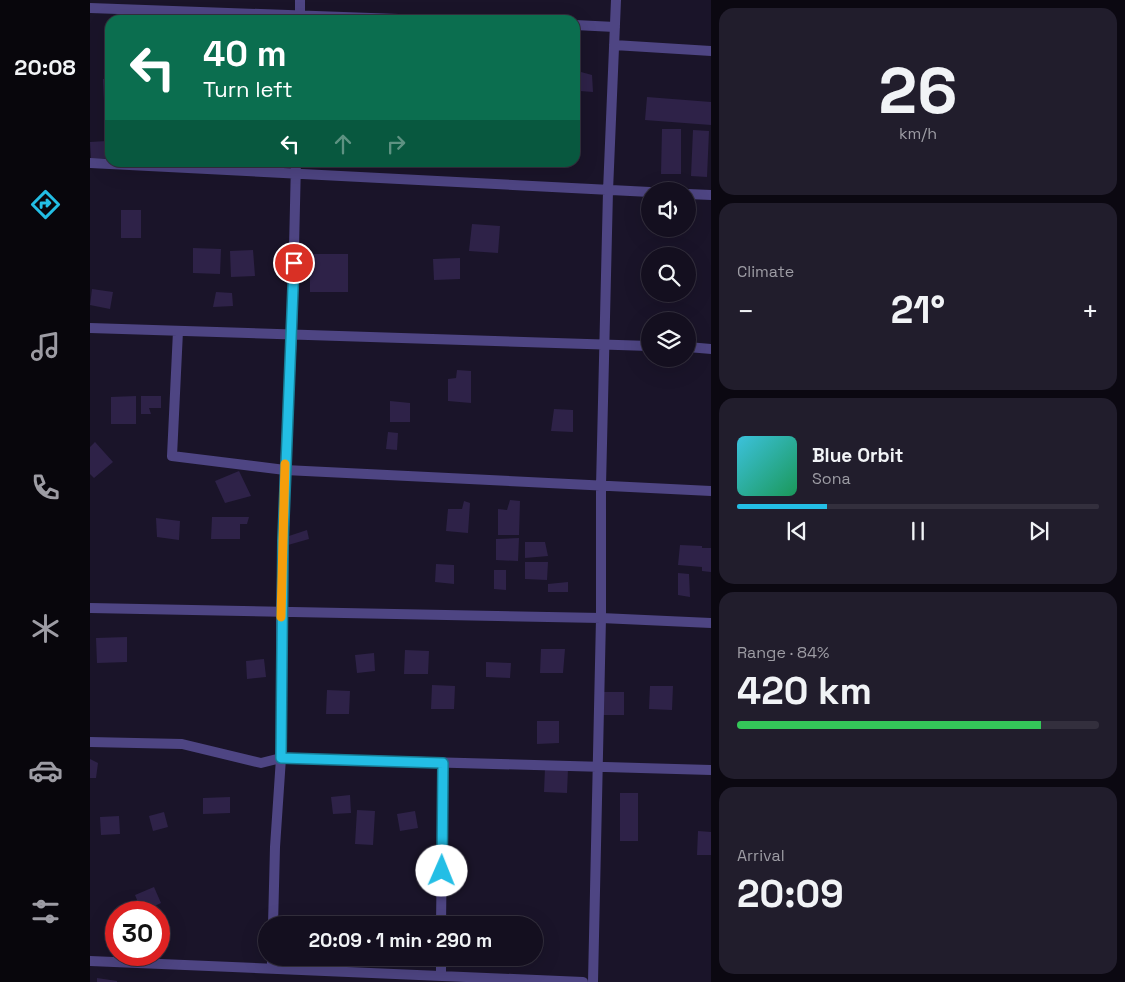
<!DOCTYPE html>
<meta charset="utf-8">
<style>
body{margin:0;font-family:"Space Grotesk",sans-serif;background:#211d2c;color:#f1f3f6;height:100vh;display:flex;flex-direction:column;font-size:19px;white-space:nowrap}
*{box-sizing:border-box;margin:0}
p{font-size:16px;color:#9d9ca4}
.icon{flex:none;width:28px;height:28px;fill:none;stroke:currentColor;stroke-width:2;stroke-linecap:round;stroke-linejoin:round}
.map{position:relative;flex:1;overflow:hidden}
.drawer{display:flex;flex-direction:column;gap:8px;padding:8px;background:#0b0811;width:414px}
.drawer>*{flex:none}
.banner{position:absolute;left:15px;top:15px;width:475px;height:152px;border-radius:15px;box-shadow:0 5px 20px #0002,0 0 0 1px #332f3d;background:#0b6e4f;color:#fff;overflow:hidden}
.buttons{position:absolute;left:551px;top:182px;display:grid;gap:10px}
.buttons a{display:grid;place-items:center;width:55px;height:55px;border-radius:50%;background:#140f1f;box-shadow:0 5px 20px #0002,0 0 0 1px #332f3d;font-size:25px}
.speed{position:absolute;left:15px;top:901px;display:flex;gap:10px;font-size:25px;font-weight:700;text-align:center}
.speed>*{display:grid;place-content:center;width:65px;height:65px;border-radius:50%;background:#140f1f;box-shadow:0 5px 20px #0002,0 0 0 1px #332f3d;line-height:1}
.speed .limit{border:8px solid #d22;background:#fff;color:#111}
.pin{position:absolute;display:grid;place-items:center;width:42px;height:42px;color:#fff;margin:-21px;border:2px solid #fff;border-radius:50%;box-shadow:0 1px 5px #0007}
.me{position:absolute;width:55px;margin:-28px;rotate:1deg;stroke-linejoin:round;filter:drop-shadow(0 0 4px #0008)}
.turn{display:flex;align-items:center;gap:18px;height:105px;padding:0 15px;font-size:22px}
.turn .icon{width:65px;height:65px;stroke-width:2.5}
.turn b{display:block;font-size:35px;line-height:42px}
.lanes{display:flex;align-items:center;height:48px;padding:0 15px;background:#0003;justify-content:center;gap:25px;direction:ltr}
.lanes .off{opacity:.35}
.big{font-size:38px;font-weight:800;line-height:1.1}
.drawer .widget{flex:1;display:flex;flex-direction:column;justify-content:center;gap:8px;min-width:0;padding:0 18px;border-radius:15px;background:#211d2c}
.drawer .dial{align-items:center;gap:0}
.dial b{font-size:65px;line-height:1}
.song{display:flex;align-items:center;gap:15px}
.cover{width:60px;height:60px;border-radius:8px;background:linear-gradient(135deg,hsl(190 70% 55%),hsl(150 70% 35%))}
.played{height:5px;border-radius:2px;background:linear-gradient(90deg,#23bee5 25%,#332f3d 25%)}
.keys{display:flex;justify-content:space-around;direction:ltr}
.heat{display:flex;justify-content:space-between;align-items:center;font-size:28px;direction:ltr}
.charge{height:8px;border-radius:4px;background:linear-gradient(90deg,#34c759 84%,#332f3d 0)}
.trip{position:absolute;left:168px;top:916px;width:285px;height:50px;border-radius:25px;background:#140f1f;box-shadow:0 5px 20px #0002,0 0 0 1px #332f3d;font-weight:800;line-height:50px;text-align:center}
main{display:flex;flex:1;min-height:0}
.tab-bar{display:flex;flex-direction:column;width:90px;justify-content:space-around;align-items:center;background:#08060c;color:#9d9ca4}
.tab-bar .icon{width:35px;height:35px}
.tab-bar .active{color:#23bee5}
.tab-bar b{font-size:22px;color:#f1f3f6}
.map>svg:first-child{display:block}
</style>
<main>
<nav class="tab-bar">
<b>20:08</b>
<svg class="icon active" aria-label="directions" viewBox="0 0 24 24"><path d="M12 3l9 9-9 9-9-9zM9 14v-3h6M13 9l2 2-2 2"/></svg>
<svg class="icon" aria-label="music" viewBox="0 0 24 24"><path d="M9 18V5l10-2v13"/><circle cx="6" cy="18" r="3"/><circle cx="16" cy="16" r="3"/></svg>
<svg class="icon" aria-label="phone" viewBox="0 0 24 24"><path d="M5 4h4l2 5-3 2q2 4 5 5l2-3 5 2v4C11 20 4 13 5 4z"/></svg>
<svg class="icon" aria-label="climate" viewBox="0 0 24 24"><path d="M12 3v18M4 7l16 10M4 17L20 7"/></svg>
<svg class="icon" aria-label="car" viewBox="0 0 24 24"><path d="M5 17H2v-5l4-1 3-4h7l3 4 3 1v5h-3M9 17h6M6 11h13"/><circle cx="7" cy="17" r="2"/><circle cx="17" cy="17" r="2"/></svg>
<svg class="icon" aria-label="filters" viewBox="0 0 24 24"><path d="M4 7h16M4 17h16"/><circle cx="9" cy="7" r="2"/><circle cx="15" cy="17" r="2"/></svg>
</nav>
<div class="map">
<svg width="622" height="982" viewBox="0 0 622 982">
<rect width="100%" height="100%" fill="#1a1429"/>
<path fill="#2e2248" d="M491,72L502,75L503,92L490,91Z
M13,79H20V100L14,101Z
M557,97L622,102V125L555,120Z
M572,129H591V174H571Z
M603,130L619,131L617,177L601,176Z
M17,141L18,158L1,159L0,142Z
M31,210H51V238H31Z
M382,224L410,226L408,253L379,251Z
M103,248L131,249L130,274L103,273Z
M163,250L165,276L141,277L140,251Z
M220,254H258V292H220Z
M370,258V279L344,280L343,259Z
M2,289L23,292L20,309L0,305Z
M126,292L142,293L143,306L123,307Z
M367,370L381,371V403L358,401V379L366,378Z
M46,396V424H21V397Z
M51,396H71V408H59L61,414H51Z
M300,401L320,403V422H300Z
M464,409L483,410V432L461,431Z
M298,432L308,433L307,450L296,449Z
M5,442L23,462L4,478L0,474V447Z
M149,471L161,496L135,503L125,481Z
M420,500L430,501L429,535H408V509L417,510Z
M374,501L380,503L378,533L356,531L358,509H372Z
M122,517H159L157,524H150V539H121Z
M66,518L90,521L89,540L67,537Z
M217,530L219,539L198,545L196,537Z
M429,538L428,561L406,560V539Z
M435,542H455L458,556L435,558Z
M590,545L612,546V548H622V572L612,571V567L588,565Z
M435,562H458L457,580L435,579Z
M346,564L364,565V584L345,582Z
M404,570H416V590L404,589Z
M588,573L599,574L600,597L588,595Z
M478,582V592H458V584Z
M37,637V662L7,663L6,638Z
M451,649H475L473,673H450Z
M315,650L339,651L338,674H314Z
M284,653L285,671L267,673L265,655Z
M174,659L176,677L157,679L156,661Z
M396,662L421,663L420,678L396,677Z
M342,685L365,686L364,709H341Z
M560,686H583L582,710L559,709Z
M237,690L260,691L259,714H236Z
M512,692H534V715H512Z
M447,721H469V743L447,744Z
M0,759L8,763L6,778H0Z
M455,768L478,769L477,793L454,792Z
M530,793H548V841H530Z
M260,795L261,813L243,814L241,797Z
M140,797V813L113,814V798Z
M267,810L285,811L283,845L265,844Z
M325,811L328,828L310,831L307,814Z
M74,812L78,827L63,831L59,816Z
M29,816L30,834L11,835L10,817Z
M608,831L622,832V855H607Z
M64,887L71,903L52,912L45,895Z
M7,978L27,981V982H7Z"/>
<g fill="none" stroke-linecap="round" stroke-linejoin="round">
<path stroke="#4e4583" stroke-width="10" d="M0,8L336,20
M210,20V0
M485,25L525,27
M524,45L622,51
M0,163L560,192
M598,194L622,195
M0,328L560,346
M88,331L82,456L195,470L622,491
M598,347L622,349
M0,608L511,618L622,623
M0,742L92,744L171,763L191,758L622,770
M183,925L185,847L191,758V612L195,470L202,334L206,162
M351,925L353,763
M0,961L493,982
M182,968V958
M351,976V958
M503,982L511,618V486L518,191L526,0"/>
</g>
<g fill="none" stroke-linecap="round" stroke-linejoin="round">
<defs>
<path id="route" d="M204,263L193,541L191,758L353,763L352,871"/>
</defs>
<use href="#route" stroke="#177c95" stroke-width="12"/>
<use href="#route" stroke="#23bee5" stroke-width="9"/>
<path stroke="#f59e0b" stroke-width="9" d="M191,617L195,464"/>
</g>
</svg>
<div class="buttons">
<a><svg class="icon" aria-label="sound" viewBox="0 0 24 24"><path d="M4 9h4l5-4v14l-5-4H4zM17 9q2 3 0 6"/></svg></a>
<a><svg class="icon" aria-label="search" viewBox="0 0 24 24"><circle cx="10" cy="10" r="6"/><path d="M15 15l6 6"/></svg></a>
<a><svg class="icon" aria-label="layers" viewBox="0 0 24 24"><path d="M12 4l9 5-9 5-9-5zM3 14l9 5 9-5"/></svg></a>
</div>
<div class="speed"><div class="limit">30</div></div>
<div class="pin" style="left:204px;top:263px;background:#d93025"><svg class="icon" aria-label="arrive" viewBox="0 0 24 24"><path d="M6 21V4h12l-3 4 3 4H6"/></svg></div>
<svg class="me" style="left:352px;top:871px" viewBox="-20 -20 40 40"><circle r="19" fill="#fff"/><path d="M0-13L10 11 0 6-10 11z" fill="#23bee5"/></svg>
<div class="trip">20:09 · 1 min · 290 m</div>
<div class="banner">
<div class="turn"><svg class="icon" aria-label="left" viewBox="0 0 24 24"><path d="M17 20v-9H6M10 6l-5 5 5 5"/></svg><div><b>40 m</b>Turn left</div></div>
<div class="lanes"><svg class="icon" aria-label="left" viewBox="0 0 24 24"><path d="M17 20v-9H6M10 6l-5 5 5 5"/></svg><svg class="icon off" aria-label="ahead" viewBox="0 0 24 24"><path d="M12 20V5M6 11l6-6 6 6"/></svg><svg class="icon off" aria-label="right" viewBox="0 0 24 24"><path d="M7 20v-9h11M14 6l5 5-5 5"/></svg></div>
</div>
</div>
<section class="drawer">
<div class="widget dial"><b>26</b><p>km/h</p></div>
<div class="widget"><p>Climate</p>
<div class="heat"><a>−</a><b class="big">21°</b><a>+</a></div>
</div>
<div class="widget">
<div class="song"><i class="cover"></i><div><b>Blue Orbit</b><p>Sona</p></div></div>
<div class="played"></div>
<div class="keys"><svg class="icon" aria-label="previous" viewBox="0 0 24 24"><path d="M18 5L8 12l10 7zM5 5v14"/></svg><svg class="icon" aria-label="pause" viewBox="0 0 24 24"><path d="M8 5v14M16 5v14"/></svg><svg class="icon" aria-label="next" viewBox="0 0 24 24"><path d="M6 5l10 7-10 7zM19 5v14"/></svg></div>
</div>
<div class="widget"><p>Range · 84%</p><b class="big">420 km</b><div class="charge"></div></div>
<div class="widget"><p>Arrival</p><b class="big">20:09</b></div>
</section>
</main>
